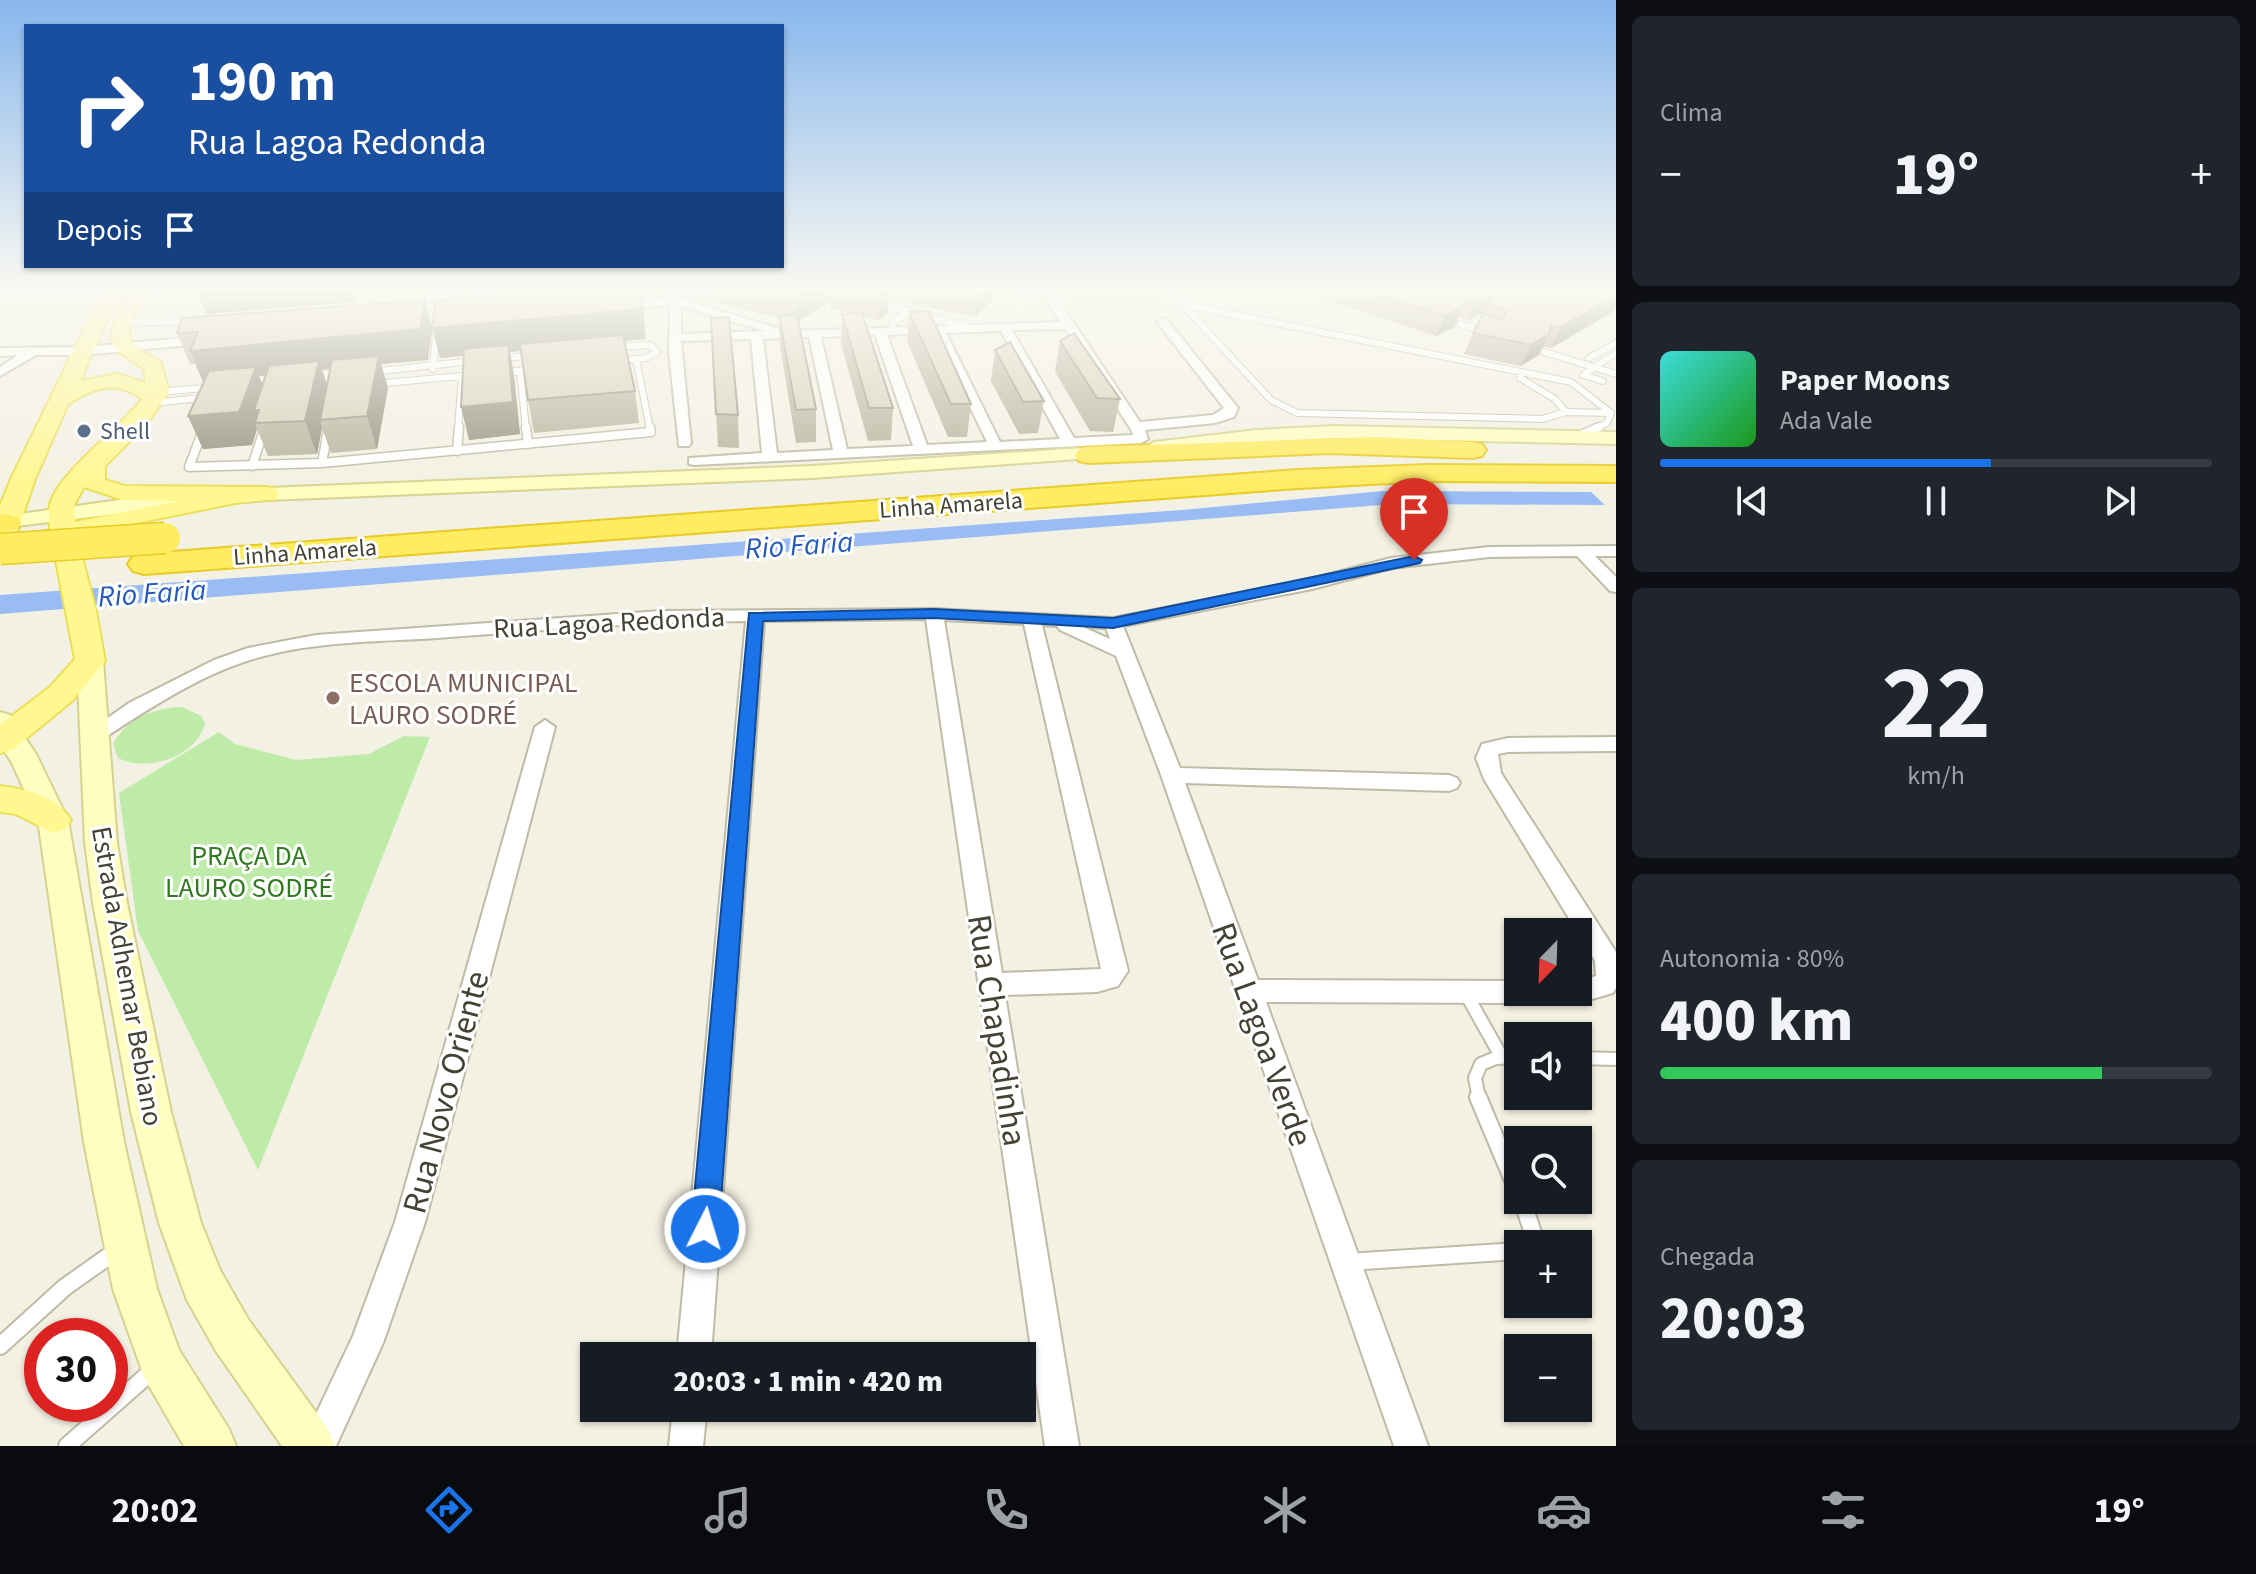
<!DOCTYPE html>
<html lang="pt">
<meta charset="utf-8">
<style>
body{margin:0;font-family:"Source Sans 3",sans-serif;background:#20242c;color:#f1f3f6;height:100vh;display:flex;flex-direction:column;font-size:30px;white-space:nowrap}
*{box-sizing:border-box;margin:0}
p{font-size:26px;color:#9ea1a6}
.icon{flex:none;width:44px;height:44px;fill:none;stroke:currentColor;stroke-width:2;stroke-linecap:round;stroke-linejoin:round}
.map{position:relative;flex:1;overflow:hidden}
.sheet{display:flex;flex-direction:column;gap:16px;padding:16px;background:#0d0f14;width:640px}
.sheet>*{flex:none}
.guide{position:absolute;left:24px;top:24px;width:760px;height:244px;border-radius:0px;box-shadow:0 2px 6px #0004;background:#1a4fa0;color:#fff;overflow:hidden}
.needle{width:52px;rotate:203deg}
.buttons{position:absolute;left:1504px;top:918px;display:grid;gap:16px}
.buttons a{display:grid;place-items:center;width:88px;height:88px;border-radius:0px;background:#171b24;box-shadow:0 2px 6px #0004;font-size:40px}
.speed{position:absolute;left:24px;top:1318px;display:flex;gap:16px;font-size:40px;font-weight:700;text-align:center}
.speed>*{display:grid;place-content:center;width:104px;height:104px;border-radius:50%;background:#171b24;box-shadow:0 2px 6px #0004;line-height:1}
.speed .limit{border:12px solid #d22;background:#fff;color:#111}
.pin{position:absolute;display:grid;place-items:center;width:68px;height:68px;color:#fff;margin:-82px -34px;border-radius:50% 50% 50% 0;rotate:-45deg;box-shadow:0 0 8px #0007}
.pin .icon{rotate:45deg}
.me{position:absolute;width:88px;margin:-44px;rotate:5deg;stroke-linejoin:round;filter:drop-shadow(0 0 6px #0008)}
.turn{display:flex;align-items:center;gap:28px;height:168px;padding:0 32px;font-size:36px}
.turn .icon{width:104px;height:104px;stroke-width:2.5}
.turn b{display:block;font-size:56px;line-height:68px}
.then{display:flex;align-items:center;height:76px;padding:0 32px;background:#0003;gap:16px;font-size:30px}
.big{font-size:60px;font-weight:800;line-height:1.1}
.sheet .widget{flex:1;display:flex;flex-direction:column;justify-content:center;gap:12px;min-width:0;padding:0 28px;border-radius:12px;background:#20242c}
.sheet .dial{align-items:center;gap:0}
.dial b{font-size:104px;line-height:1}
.song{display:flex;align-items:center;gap:24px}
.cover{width:96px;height:96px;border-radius:12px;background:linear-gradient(135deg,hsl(180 70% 55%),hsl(120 70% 35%))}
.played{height:8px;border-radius:4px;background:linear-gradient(90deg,#1a73e8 60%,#363941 60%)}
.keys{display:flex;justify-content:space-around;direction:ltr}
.heat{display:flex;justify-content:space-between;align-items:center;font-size:44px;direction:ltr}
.charge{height:12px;border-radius:6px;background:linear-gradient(90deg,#34c759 80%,#363941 0)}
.trip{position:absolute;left:580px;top:1342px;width:456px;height:80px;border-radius:0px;background:#171b24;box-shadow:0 2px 6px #0004;font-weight:800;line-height:80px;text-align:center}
.menu{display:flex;height:128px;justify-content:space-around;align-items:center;background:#090b0e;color:#9ea1a6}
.menu .icon{width:56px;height:56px}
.menu .active{color:#1a73e8}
.menu b{font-size:36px;color:#f1f3f6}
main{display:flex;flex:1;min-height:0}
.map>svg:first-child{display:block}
</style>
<main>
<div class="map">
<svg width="1616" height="1446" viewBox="0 0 1616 1446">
<rect width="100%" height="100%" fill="#f3f1e3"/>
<path fill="#beeba8" d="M1063,289H1150L1161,302L1075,305Z
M182,707L201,716L205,723C197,757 147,773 118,758L113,744C127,718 154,708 182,707Z
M219,732L235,744L296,760L369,754L404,736L430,737L258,1170L138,931L119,793Z"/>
<path fill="#99bcf5" d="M1383,491L1591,492L1605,505L1394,504L0,614V595L1182,510Z"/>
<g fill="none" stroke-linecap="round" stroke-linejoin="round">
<defs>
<path id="lane-far3" d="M1008,289L1048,294
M1168,289L1181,304L1571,382L1611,413L1607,423L1595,429
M172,290L195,289
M139,291L172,289
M473,300L496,289
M412,302L451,295L465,289
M877,303L967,327
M1183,305L1271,400L1297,413L1542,419L1566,412L1555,399L1520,378V372
M124,323L193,321
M1460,324L1485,332
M894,330L892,323L911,311
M613,347L650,345L657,352L646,358L616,361
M1544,352L1616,374
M1589,358L1616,343
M497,359L533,355
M636,359L650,429
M433,369L436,334
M520,371L526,429
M370,372L473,361
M500,373L536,369
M1603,381L1583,375L1616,353
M373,384L473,375
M159,392L215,387
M152,403L210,397
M1566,412L1611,413
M458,429L462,376"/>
<path id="lane-far2" d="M526,427L528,444
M203,430L189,467L322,463L651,432L650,427
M1579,436L1599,427
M457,451L459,427
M322,463L328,430
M252,466L265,427"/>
<path id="lane-far1" d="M1465,992L1501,1056
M1578,1058L1616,1059
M1479,1099L1475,1078L1481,1064L1496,1058L1518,1057"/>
<path id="lane" d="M1478,1097L1518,1192
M1522,1200L1533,1233L1529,1244
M1348,1262L1518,1251
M0,1346L65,1287L116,1251
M67,1446L152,1371"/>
<path id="street" d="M123,289L119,294L0,296V290Z
M670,289H793L788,292L681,296V299L787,331L1061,322L1040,289H1051L1140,422L1213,415L1224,408L1157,322L1163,318L1167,320L1238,408L1234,417L1215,423L1145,430L1148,439L1141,443L694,465L689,464V458L762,453L751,339L681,341L691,443L689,446H679L669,353L670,305L614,310L608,307L614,304L670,298ZM681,306L765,331L681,334ZM1065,329L1132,431L1133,435L1074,438L1012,330ZM1001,331L1060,439L1000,442L946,333ZM934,333L987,442L927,445L887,335ZM875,335L913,446L847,449L821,337ZM809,337L833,450L777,453L763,339Z
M207,336L213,340L211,343L84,355H36L0,376V367L18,355L0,356V348L84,347Z
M1616,546V556H1595L1616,577V592L1610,591L1577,556L1489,557L1392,568L1312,589L1123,626L1180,768L1449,775L1457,778L1460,783L1457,788L1449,791L1185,783L1258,980L1518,981V992H1531L1527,1000L1518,1003L1266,1002L1428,1446H1394L1161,775L1116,656L1060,630L1057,626L1042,625L1128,971L1118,986L1097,992L1005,995L1079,1446H1045L926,619L764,621L711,1356H677L746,621C642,622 540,630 437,638C376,642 310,641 250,660C198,676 147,710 101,740L94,742L84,735L129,703L214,660L248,648L316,635L661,611L934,609L1113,618L1311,579L1391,558L1489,547ZM944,620L1024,624L1101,969L1002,973ZM1083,627L1106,628L1110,639Z
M545,720L555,727L425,1222L383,1343L336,1446H301L353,1336L395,1222L535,727Z
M1616,737V751L1508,752L1498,754L1501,773L1616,952V988L1613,993L1578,1003L1569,1000L1565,992H1578V981L1596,976L1595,961L1484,779L1476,758L1482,744L1508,738Z
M673,1408H707L703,1446H669Z"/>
<path id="secondary" d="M1336,426L1616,432V444L1336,438L1257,442L1154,454L1144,448L1154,442L1257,430Z
M1112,446L1122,452L1119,456L812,478L267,500L140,511L0,528V518L6,516L140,497L267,488L812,466Z
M90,653L99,655L103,661L117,843L127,903L171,1112L201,1223L220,1270L248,1319L328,1429L335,1446H282L216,1351L187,1300L159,1223L131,1112L93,903L85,843L77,661L81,655Z
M0,712L10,715L36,754L68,820L124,1142L157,1289L179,1350L229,1429L236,1446H184L145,1379L113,1289L84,1142L38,820L12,763L0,744Z"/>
<path id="primary" d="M111,289H131L108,317L80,381L117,374L146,383L144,369L118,351L111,338C114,319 120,304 132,289H152C143,300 121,328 133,344C139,351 153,357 161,363L169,392L146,425L105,466V480L125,486L267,487L276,489L279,494L276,499L245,501L107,529L77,538L96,611L105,661L72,701L12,750L0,753V725L50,687L75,659L53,545L34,546L30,540L34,534L50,530C50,522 48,511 50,504C59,472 120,429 142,399C116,379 94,388 68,404L35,479L13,544L9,550L0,552V506L11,479L90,317ZM84,487L124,500L179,501L75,522L74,505Z
M0,786C25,789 57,796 71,820L65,829L53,833L16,814L0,812Z"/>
<path id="highway" d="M1377,437L1472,442L1482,444L1486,450L1482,456L1472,458L1329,453L1089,463L1079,461L1075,455L1079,449L1089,447Z
M1426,465L1616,466V482L1426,481L1298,488L144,574L133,571L128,564L133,557L144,554L1298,470Z
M6,514L17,517L21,523L17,529L0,533V515Z"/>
</defs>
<use href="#lane-far3" stroke="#bfbba5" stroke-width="8"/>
<use href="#lane-far2" stroke="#bfbba5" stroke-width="11"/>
<use href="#lane-far1" stroke="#bfbba5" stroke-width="16"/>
<use href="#lane" stroke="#bfbba5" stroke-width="20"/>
<use href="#street" stroke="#bfbba5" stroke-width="4"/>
<use href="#secondary" stroke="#d6d28f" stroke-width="4"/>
<use href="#primary" stroke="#ecdf58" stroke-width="4"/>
<use href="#highway" stroke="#e8cb27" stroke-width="4"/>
<use href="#lane-far3" stroke="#fff" stroke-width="6"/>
<use href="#lane-far2" stroke="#fff" stroke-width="8"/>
<use href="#lane-far1" stroke="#fff" stroke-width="12"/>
<use href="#lane" stroke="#fff" stroke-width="16"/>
<use href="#street" fill="#fff" fill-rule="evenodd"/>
<use href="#secondary" fill="#fffdc0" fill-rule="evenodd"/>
<use href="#primary" fill="#fff78f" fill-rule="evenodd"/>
<use href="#highway" fill="#ffec61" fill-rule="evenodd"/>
<defs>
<path id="highway-bridge" d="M0,549L165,538"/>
</defs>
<use href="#highway-bridge" stroke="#e8cb27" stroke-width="33" stroke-linecap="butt"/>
<use href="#highway-bridge" stroke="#ffec61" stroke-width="30"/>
</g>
<path fill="#b7b39d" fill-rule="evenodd" d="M708,289H999L998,294L975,317L889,299L888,313L879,320L863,316L893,408L891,440L868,441L841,344L842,314H853L831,309L829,302L799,321L816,409V442L796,443L780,346L779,318L709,301Z
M1315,289H1614L1613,312L1551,348L1543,347L1539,355L1520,366L1464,354L1473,333L1485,312L1468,320L1458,318L1455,327L1436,336L1313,296Z
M425,300L432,330L428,360L381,364L388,388L377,449L331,453L322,428L317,454L268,456L257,429L252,445L203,449L188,416L204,382L196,364H190L177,333ZM330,369L327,385L322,370ZM259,376H266L263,385Z
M432,300L646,339L624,341L635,391L639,423L534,433L528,400L521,351L510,352L514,376L520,434L469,440L463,356L440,358L434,309Z
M909,312L971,404L967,437H948L907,341Z
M711,318L738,415L739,448L718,447Z
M1060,341L1120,399L1113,432L1090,431L1055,372Z
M995,350L1044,401L1038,433L1019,434L991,381Z"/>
<path fill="#959280" d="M196,289H361L357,302L206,314Z
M803,289H829V302L796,322V293Z
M883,289H889L888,313L879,320L880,291Z
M978,289H999L998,294L975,317Z
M1495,291L1485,312L1468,320L1477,300Z
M1616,296V307L1613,312L1551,348L1561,327Z
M425,300L432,330L428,360L381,364L388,388L377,449L367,416L377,365L322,370L330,393L320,420L322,428L317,454L305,421L317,370L259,376L268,398L255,423L257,429L252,445L203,449L188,416L252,377L203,382L190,351Z
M1463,307L1455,327L1436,336L1445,316Z
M643,309L646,339L510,352L514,376L520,434L469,440L461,407L509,352L440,358L432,328Z
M1549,334L1539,355L1520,366L1531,345Z"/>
<path fill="#d5d0b7" stroke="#959280" stroke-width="2" d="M562,289H637L643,309L432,328L435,305L432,300Z
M780,289H803L796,293Z
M1360,289H1398L1418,295L1424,292L1423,289H1614L1616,290V296L1561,327L1551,326L1549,334L1531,345L1473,333L1483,314L1499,319L1506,316L1504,309L1488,304L1495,291L1477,300L1467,298L1463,307L1445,316Z
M425,300L420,329L190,351L198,332L177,333L182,318Z
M929,311L971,404H951L909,312Z
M862,313L893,408H869L842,314Z
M797,315L816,409L796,410L779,316Z
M729,317L738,415L716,414L711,318Z
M1074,333L1120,399L1097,398L1060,341Z
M623,335L635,391L528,400L520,344Z
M1010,342L1044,401L1023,402L995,350Z
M508,345L513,402L461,407L464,349Z
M379,356L367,416L320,420L332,360Z
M319,361L305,421L255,423L259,410H254L269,366Z
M256,367L239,412L188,416L209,371Z"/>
<linearGradient id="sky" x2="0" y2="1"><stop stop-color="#88b7ed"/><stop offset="0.59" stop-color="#faf9f2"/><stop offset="1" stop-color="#faf9f2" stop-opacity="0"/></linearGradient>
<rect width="1616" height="492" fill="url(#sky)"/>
<path fill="#1a73e8" stroke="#114b97" stroke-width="2" d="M1414,556L1422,560L1420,563L1113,628L934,618L763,621L719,1229L715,1239L705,1243L695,1239L691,1229L749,613L934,609L1113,618Z"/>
<circle fill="#5c6f8a" stroke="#fff" stroke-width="3" cx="84" cy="431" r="8"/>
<circle fill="#8d6e63" stroke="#fff" stroke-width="3" cx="333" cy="698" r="8"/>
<g text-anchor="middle" stroke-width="6" stroke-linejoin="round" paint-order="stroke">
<g font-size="24" fill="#4e5e75" stroke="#fff" text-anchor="start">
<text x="100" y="439">Shell</text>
</g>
<g font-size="24" fill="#454233" stroke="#fff">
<text transform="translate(951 505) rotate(-4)" y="8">Linha Amarela</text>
<text transform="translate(305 552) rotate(-4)" y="8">Linha Amarela</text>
</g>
<g font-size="28" fill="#454233" stroke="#fff">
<text transform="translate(609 622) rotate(-3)" y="10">Rua Lagoa Redonda</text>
<text transform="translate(128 976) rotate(80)" y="10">Estrada Adhemar Bebiano</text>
</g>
<g font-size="28" fill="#785e54" stroke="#fff" text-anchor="start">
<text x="349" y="692">ESCOLA MUNICIPAL<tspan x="349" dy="32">LAURO SODRÉ</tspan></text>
</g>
<g font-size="28" fill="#317a22" stroke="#fff">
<text x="249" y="865">PRAÇA DA<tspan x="249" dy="32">LAURO SODRÉ</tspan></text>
</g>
<g font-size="30" font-style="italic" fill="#255ab8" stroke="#fff">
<text transform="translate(799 545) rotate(-4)" y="10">Rio Faria</text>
<text transform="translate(152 593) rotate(-4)" y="10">Rio Faria</text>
</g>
<g font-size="34" fill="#454233" stroke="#fff">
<text transform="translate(998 1030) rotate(81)" y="12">Rua Chapadinha</text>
<text transform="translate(1263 1034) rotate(70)" y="12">Rua Lagoa Verde</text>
<text transform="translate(445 1092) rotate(-75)" y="12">Rua Novo Oriente</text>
</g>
</g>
</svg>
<div class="buttons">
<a><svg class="needle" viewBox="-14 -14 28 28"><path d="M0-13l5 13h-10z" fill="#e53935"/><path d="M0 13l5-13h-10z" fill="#9ea1a6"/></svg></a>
<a><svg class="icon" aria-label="sound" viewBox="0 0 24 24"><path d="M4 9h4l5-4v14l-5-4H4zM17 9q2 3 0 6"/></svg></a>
<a><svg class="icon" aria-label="search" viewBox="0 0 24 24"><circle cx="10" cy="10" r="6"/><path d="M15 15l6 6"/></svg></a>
<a>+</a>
<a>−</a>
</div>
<div class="speed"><div class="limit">30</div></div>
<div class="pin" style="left:1414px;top:560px;background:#d93025"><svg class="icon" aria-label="arrive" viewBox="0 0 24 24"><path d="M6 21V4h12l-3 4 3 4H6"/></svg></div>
<svg class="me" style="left:705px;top:1229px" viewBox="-20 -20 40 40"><circle r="17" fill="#1a73e8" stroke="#fff" stroke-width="3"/><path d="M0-11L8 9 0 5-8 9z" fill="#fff"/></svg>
<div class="trip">20:03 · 1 min · 420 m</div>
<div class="guide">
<div class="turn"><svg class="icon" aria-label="right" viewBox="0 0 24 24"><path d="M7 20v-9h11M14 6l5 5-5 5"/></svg><div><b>190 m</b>Rua Lagoa Redonda</div></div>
<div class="then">Depois<svg class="icon" aria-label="arrive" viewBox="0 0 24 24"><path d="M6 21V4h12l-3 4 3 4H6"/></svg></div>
</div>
</div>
<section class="sheet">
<div class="widget"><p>Clima</p>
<div class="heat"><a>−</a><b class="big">19°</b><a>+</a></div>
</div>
<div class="widget">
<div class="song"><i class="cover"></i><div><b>Paper Moons</b><p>Ada Vale</p></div></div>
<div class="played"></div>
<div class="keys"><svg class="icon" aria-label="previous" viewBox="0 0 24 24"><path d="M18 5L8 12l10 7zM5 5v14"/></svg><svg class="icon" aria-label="pause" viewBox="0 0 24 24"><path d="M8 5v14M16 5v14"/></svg><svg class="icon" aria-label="next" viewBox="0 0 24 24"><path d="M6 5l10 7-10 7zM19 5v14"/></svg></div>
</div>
<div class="widget dial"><b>22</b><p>km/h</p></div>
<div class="widget"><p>Autonomia · 80%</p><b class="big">400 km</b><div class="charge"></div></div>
<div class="widget"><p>Chegada</p><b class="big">20:03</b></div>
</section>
</main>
<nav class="menu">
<b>20:02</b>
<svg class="icon active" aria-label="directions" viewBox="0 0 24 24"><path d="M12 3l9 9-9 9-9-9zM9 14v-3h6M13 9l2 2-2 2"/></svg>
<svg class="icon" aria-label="music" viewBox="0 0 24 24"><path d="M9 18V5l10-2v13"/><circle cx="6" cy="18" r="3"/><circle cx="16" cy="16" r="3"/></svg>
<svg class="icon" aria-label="phone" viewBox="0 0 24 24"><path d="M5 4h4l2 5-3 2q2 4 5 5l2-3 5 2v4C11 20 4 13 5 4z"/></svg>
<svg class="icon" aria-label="climate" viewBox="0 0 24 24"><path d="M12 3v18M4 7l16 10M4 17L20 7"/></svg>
<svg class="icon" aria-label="car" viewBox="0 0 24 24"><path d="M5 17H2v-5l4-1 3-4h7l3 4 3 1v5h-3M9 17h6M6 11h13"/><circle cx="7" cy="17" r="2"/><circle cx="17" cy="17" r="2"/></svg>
<svg class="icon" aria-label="filters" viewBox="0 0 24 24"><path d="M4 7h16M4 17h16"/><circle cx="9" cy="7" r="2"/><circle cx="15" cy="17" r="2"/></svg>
<b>19°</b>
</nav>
